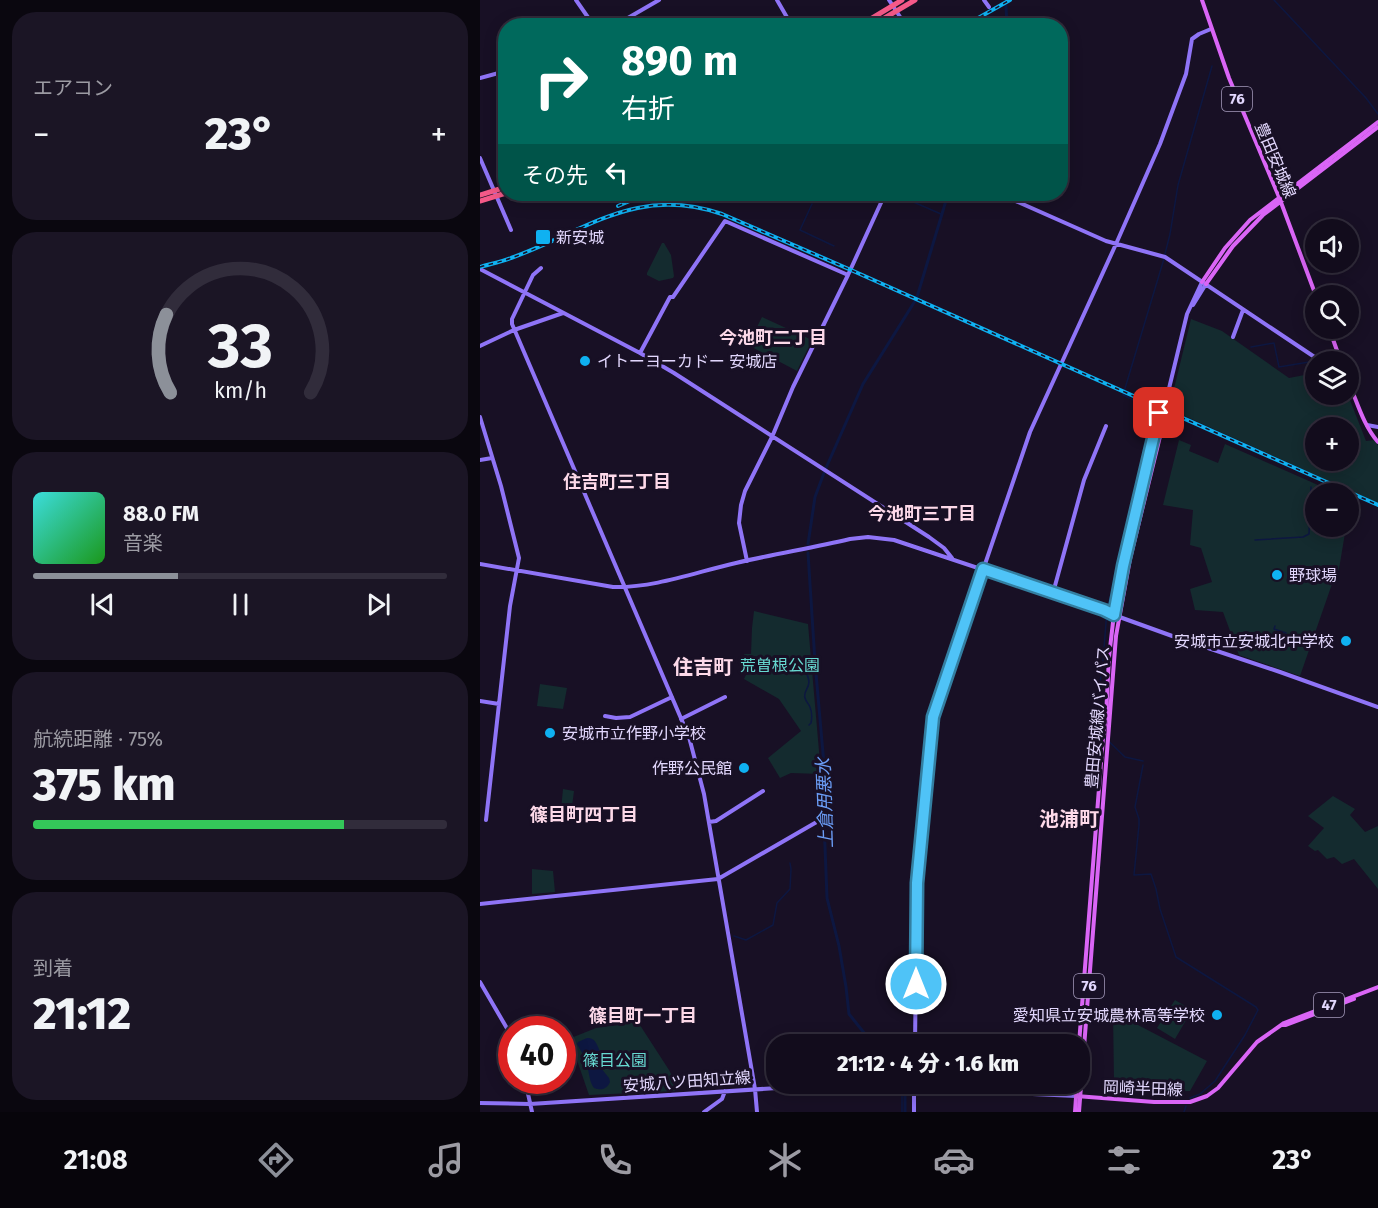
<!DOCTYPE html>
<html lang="ja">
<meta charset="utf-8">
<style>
body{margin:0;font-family:"Fira Sans","Noto Sans JP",sans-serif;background:#1b1525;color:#f1f3f6;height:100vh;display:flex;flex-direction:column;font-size:22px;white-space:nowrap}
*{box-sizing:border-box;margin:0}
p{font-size:20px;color:#9c9ba3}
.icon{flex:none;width:33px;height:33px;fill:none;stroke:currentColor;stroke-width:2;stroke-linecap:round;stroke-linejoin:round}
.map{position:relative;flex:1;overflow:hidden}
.side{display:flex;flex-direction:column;gap:12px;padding:12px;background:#0a070f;width:480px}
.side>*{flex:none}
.guide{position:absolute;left:18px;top:18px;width:570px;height:183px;border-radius:24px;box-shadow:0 3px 15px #0003,0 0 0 2px #312c3b;background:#00695c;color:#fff;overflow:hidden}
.tools{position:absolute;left:825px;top:219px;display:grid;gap:12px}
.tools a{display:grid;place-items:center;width:54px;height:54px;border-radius:50%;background:#120c1c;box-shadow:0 3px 15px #0003,0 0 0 2px #312c3b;font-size:30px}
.speed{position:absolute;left:18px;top:1016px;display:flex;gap:12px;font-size:30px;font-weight:700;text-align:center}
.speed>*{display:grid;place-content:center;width:78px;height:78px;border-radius:50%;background:#120c1c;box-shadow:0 3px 15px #0003,0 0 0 2px #312c3b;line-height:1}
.speed .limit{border:9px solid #d22;background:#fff;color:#111}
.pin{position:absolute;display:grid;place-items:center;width:51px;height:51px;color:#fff;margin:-26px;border-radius:12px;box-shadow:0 3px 9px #0006}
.me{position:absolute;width:66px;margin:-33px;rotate:0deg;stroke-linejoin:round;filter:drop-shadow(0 0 4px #0008)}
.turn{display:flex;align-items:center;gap:21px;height:126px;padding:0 24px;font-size:27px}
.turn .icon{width:78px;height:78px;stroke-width:2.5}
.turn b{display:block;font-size:42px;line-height:51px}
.then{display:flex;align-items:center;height:57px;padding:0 24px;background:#0003;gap:12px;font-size:22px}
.big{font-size:45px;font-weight:800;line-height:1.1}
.side .tile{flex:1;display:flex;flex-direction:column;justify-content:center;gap:9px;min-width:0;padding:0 21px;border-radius:24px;background:#1b1525}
.side .dial{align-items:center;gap:0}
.dial svg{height:156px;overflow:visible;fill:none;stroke:#312c3b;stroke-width:7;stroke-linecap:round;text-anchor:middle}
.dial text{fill:#f1f3f6;stroke:none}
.song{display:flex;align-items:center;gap:18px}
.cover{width:72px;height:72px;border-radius:9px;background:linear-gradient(135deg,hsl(180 70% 55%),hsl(120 70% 35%))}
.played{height:6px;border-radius:3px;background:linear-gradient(90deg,#8c9099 35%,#312c3b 35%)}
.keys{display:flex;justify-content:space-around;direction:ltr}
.heat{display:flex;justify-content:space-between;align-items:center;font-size:33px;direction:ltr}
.charge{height:9px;border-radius:4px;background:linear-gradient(90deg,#34c759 75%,#312c3b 0)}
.trip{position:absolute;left:286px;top:1034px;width:324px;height:60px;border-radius:24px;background:#120c1c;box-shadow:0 3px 15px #0003,0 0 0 2px #312c3b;font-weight:800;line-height:60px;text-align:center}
.tabs{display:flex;height:96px;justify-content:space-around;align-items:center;background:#07050b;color:#9c9ba3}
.tabs .icon{width:42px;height:42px}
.tabs .active{color:#8c9099}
.tabs b{font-size:27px;color:#f1f3f6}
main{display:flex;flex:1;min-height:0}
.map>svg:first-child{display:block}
</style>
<main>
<section class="side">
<div class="tile"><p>エアコン</p>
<div class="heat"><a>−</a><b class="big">23°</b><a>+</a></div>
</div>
<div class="tile dial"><svg viewBox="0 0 100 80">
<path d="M14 69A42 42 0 1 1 86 69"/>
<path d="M14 69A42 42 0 0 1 12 29" stroke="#8c9099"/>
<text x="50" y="56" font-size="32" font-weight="700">33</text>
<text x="50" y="72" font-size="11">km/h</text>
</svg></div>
<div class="tile">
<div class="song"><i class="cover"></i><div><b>88.0 FM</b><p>音楽</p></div></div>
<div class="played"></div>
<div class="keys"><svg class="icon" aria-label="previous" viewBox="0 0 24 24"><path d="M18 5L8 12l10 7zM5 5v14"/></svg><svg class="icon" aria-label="pause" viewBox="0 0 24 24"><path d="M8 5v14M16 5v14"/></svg><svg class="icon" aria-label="next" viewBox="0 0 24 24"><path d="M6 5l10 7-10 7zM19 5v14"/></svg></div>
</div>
<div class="tile"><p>航続距離 · 75%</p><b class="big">375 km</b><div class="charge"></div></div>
<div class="tile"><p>到着</p><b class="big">21:12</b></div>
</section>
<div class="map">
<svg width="898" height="1112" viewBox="0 0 898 1112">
<rect width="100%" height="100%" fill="#181025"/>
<path fill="#142b2f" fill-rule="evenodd" d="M182,243H184L191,255L194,276L193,278L179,281L167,275V273Z
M282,317L332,340L317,371L268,345Z
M711,319L742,331L809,378L835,373L836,394L868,395L886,441L894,440L898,445V503L689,409ZM836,428H868V460H836Z
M699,440L711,445L709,451L738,463L745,444L856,493L836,494V526L866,527L859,569L852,584L820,676L759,655L743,612L715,610L710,589L732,582L721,548L710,545L713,510L683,505Z
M274,611L328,624L341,774L311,773L300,778L288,758L321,731L299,699L264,679L270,667L264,654H271L272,628Z
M60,684L87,688L83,709L57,706Z
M83,789L94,791L90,822L80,820Z
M853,796L875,809L870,815L885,832L898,826V889L874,859L862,864L854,857L847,859L838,850L835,851L828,846L844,828L828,816Z
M52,869L73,871L75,892L52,894Z
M695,1000L712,1010L695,1039L677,1028Z
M633,1012L727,1061L710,1091L679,1092L665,1079L634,1081Z
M155,1019H156L189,1070L198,1088L196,1091L109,1095L90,1040L91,1038L116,1028L145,1024Z"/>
<path fill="#0d1741" d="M107,1038C109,1038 111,1038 112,1039C118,1041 123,1061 123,1066L121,1068L129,1078L130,1082C127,1089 121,1091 114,1088C108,1080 110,1070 105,1061L106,1060L97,1044L98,1042Z"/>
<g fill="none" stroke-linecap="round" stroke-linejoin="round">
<path stroke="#0d1741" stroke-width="1.5" d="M794,0L886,98L898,114
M415,194L461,214
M333,202L336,194
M332,204L320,230L354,246
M771,347L794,343L799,367L835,361L837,362
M775,540L823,537L829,534L831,487
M795,626L794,629L806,633
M324,669C336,688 322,688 325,698C326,702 329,704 330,707C332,712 332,718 331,723L329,725
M663,761L645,757L614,727L623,661L627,610L675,410L643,395L683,262L690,234L698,185L732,66
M663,765L655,807L659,819V825L654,875L671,874L676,889L680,909L696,957L776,1007L778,1010L765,1035L735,1081L720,1094L710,1098
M254,936L266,940L293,925L297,903L310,889L311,869L310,863
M422,1112V1093
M704,1112L706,1106"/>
<path stroke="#0d1741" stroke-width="3" d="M526,0V1
M526,6L527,26
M437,297L468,194
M346,468L383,384L435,301
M328,544L335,497L344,473
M328,553L335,662L345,776L344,821L347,898L359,946L366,987L369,1014L393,1044
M425,1083V1112"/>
<path stroke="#8f74f7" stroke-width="4" d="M96,0L114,26
M297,0L312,26
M409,0L426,26
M504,0L509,7
M134,26L179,0
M0,78L26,71
M0,158L31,230
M520,194L626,241L685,257L842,362
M61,268L53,275L32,319V324L209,737L224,794L275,1089L277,1112
M0,269L160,353L194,373L449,537L464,548L472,558
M713,305L726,284
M753,337L763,310
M0,346L34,330L83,313
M160,353L190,297H193L245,221L368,275
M685,405L707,314L722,282
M0,417L21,486L39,558L30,606L6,820
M887,425L898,427
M0,460L12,458
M267,561L259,523L261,505L265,491L292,437L313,387L368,275L405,194
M0,564L133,587C175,588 216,572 256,563C294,554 332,548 370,539L388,537L414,540L624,610L634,615L695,637L800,672L898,707
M573,593L604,480L626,426
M0,701L19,704
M125,716L136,718L150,717L192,697
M201,719L245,697
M229,822L236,821L283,791
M0,904L238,879L347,816
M0,982L32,1037
M435,1044L437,883L453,717L550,432L636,244L680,144L706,74L712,39L719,34L731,29
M45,1080L52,1112
M0,1103L50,1104L313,1087L421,1088L596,1096
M224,1112L242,1099L245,1091
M434,1112V1083"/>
<path stroke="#da65f6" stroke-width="4" d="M722,0L749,78L799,197L836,296
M722,282L745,248L770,220L898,122
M726,284L753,246L783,215L898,127
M849,328L861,362
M868,381C877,401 883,425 898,442
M802,1025H806L874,999
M599,1044L623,737L626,716L629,657L636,596L679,413
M596,1096L674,1102H710L727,1096L738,1088L777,1042L804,1023L898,987
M595,1112L597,1083
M599,1112L636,636L650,559L685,416"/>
<path stroke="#f55988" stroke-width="5" d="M379,26L422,0
M391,26L435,0
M0,195L26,187
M0,201L26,193"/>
<defs>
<path id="rail" d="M484,26L530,0
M138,206L166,194
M0,267C10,264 21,262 31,258C107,231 155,185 242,214L371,270L898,505"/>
</defs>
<use href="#rail" stroke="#0fb1f1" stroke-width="4"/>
<use href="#rail" stroke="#181025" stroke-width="1.5" stroke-dasharray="4.5" stroke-linecap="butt"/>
</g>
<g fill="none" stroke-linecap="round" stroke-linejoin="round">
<defs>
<path id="route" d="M436,984L437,883L453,717L503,569L624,610L634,615L643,566L679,413"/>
</defs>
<use href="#route" stroke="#337fa1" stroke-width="15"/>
<use href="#route" stroke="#4fc3f7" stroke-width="10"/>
</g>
<g fill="#0fb1f1" stroke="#181025" stroke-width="2">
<rect x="55" y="229" width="16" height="16" rx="3"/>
<circle cx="105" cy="361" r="6"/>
<circle cx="797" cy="575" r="6"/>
<circle cx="866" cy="641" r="6"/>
<circle cx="70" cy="733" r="6"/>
<circle cx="264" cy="768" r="6"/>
<circle cx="737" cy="1015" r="6"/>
</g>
<g text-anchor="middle" stroke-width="6" stroke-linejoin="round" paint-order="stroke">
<g fill="#181025" stroke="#a59bbc" stroke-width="1.5">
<rect x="742" y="87" width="30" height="24" rx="4.5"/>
<rect x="594" y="974" width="30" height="24" rx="4.5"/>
<rect x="834" y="993" width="30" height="24" rx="4.5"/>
</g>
<g font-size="15" font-weight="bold" fill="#e2d7fd">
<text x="757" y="104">76</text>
<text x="609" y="991">76</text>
<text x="849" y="1010">47</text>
</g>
<g font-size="16" fill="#e2d7fd" stroke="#181025">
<text transform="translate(796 160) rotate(67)" y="6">豊田安城線</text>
<text transform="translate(617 717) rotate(-85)" y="6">豊田安城線バイパス</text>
<text transform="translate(207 1081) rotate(-4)" y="6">安城八ツ田知立線</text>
<text transform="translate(663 1088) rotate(2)" y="6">岡崎半田線</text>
</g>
<g font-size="16" fill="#e2d7fd" stroke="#181025" text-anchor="start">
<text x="76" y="243">新安城</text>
<text x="117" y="367">イトーヨーカドー 安城店</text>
<text x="809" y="581">野球場</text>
<text x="854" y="647" text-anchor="end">安城市立安城北中学校</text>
<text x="82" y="739">安城市立作野小学校</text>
<text x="252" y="774" text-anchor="end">作野公民館</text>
<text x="725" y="1021" text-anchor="end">愛知県立安城農林高等学校</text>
</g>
<g font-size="16" fill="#67d9d1" stroke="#181025">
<text x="300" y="671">荒曽根公園</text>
<text x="135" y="1066">篠目公園</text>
</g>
<g font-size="18" font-weight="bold" fill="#fdd9e9" stroke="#181025">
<text x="293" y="344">今池町二丁目</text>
<text x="137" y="488">住吉町三丁目</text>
<text x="442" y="520">今池町三丁目</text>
<text x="104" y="821">篠目町四丁目</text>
<text x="163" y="1022">篠目町一丁目</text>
</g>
<g font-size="18" font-style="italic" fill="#6b9df6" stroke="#181025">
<text transform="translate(345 803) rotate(-92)" y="6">上倉用悪水</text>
</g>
<g font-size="20" font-weight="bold" fill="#fdd9e9" stroke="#181025">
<text x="223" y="674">住吉町</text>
<text x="589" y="826">池浦町</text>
</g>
</g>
</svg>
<div class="tools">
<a><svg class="icon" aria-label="sound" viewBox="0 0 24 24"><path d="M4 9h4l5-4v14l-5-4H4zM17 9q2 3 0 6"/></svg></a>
<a><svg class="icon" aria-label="search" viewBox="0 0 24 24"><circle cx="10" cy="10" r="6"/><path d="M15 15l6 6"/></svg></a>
<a><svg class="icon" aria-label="layers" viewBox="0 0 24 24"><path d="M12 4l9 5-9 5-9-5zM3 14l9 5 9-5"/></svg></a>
<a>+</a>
<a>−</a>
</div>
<div class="speed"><div class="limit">40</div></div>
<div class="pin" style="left:679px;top:413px;background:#d93025"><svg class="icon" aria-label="arrive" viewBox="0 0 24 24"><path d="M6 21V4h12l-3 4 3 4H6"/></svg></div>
<svg class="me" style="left:436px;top:984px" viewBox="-20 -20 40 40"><circle r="17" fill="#4fc3f7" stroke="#fff" stroke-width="3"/><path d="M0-11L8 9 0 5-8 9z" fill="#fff"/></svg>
<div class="trip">21:12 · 4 分 · 1.6 km</div>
<div class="guide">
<div class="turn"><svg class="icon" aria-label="right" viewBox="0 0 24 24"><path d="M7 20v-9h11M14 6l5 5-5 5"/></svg><div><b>890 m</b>右折</div></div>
<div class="then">その先<svg class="icon" aria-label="left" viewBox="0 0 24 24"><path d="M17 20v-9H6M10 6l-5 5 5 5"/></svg></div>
</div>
</div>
</main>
<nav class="tabs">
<b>21:08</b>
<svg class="icon active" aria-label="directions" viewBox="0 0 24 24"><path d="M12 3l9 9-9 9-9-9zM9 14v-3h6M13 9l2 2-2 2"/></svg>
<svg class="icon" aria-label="music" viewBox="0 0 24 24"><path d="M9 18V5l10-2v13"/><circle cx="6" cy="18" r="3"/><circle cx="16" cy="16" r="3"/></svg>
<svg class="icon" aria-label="phone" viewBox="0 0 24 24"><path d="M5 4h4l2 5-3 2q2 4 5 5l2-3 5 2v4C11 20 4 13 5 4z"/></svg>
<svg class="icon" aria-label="climate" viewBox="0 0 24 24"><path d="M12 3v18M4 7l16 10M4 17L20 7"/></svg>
<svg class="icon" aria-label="car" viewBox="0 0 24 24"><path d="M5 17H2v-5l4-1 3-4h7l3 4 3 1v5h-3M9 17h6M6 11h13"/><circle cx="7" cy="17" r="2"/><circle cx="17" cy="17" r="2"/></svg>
<svg class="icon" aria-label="filters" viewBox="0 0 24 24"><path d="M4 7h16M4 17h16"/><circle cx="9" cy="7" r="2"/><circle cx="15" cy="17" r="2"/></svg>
<b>23°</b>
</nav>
